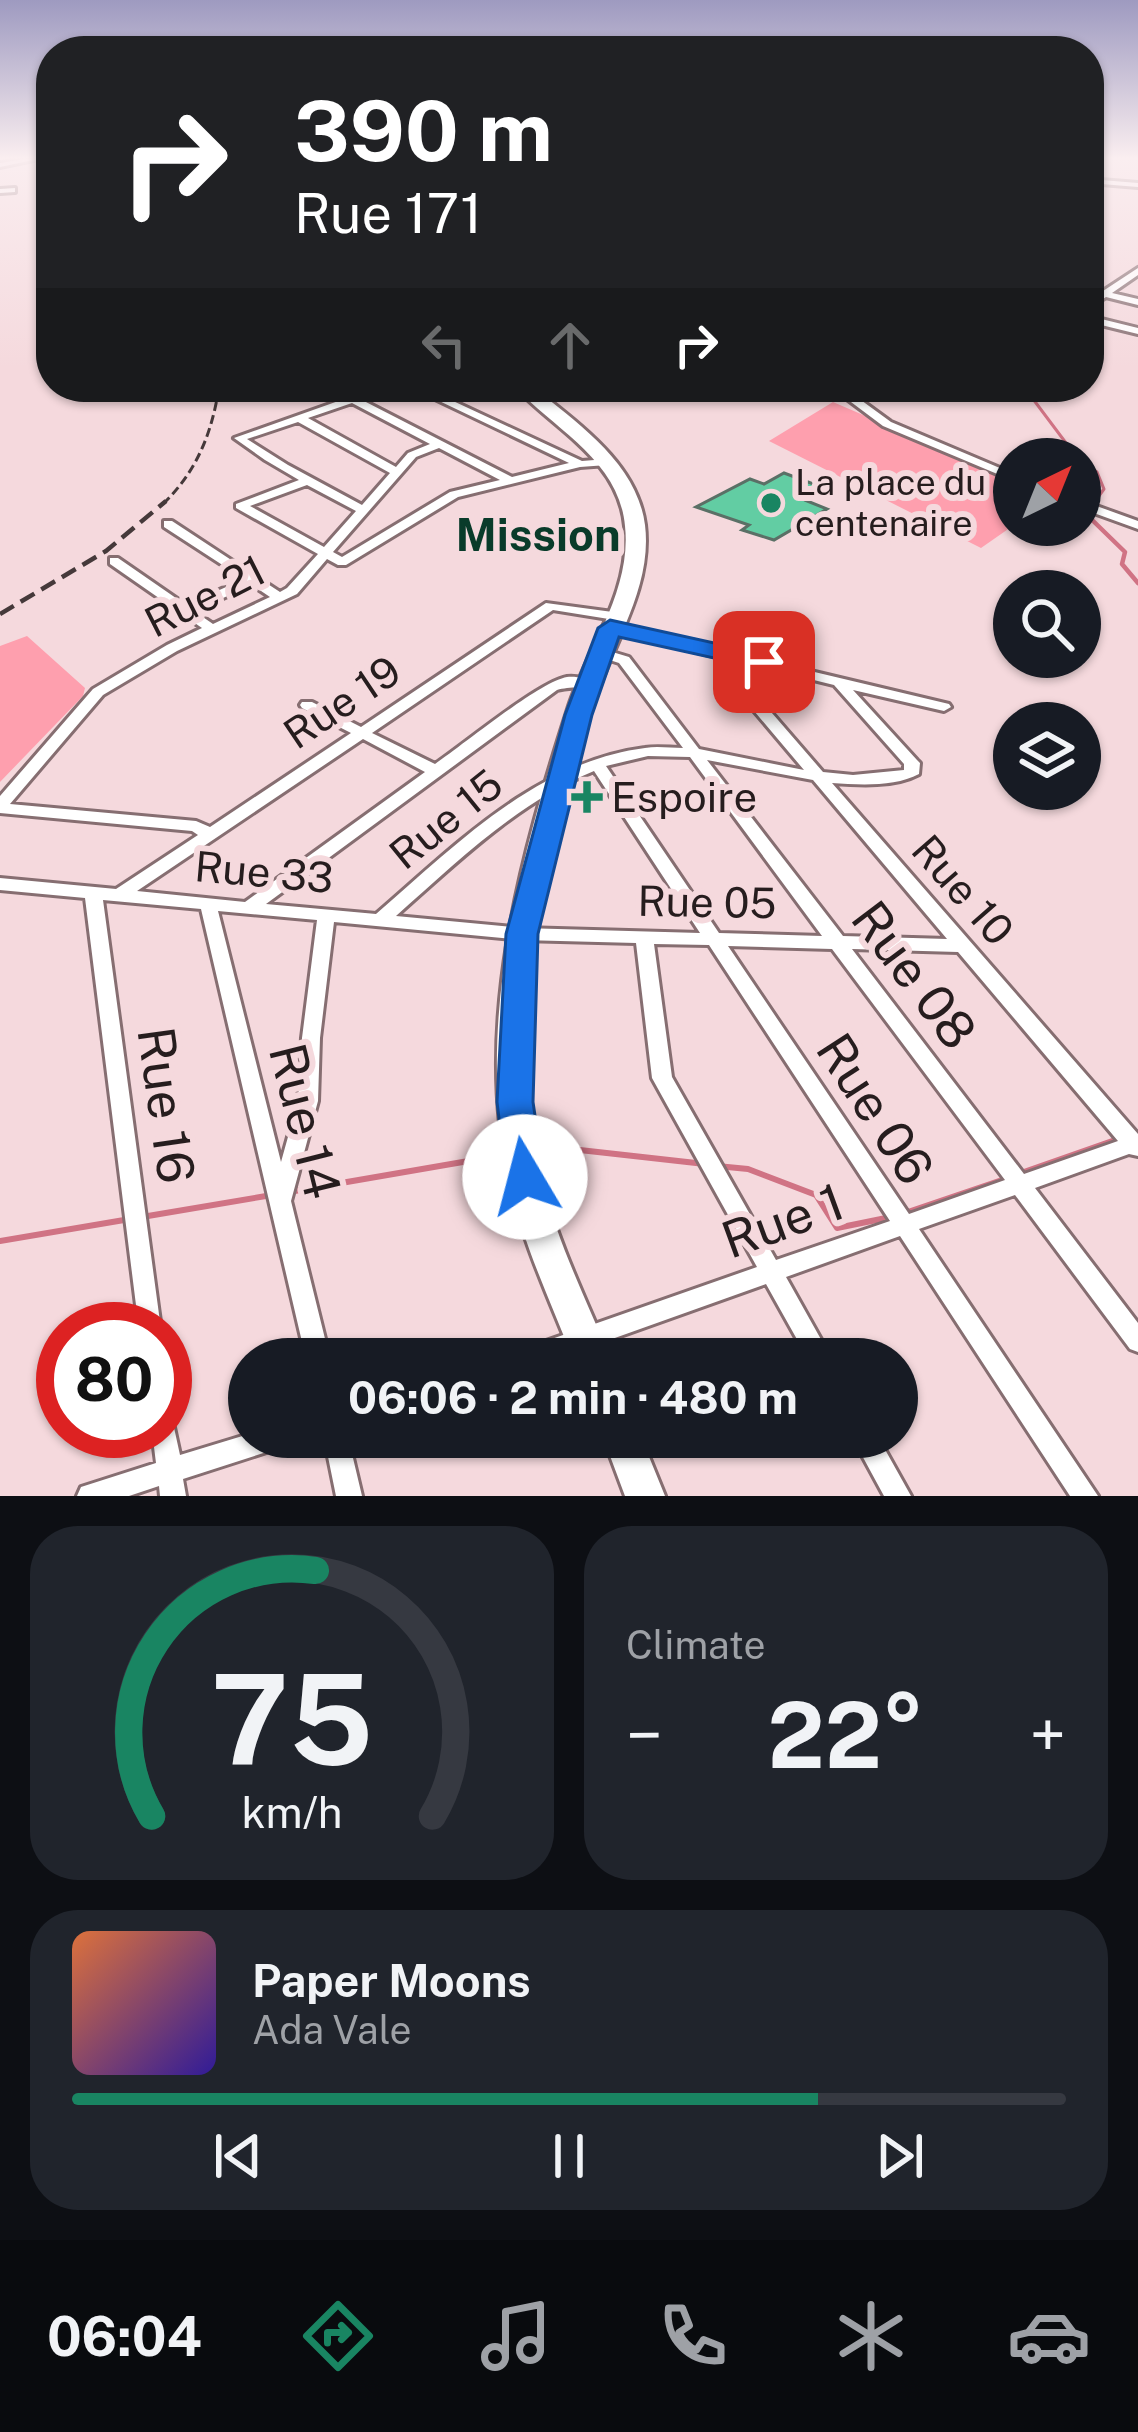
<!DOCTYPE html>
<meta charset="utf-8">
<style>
body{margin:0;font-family:"Public Sans",sans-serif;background:#20242c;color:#f1f3f6;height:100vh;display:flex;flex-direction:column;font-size:45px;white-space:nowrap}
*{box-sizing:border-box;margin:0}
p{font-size:39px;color:#9ea1a6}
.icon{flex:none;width:66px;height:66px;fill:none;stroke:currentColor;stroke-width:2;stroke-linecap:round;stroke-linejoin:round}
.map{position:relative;height:1496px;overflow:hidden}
.panel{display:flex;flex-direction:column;gap:30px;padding:30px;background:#0d0f14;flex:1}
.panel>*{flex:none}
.top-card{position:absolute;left:36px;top:36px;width:1068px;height:366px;border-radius:48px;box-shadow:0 3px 9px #0004;background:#202124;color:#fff;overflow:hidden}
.needle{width:78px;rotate:43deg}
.fabs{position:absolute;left:993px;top:438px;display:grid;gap:24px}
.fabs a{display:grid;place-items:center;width:108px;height:108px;border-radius:50%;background:#171b24;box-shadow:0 3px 9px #0004;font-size:60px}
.speed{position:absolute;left:36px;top:1302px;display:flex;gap:24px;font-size:60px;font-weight:700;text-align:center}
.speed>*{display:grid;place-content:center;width:156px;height:156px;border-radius:50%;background:#171b24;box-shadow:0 3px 9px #0004;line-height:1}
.speed .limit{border:18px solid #d22;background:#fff;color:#111}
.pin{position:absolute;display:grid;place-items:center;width:102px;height:102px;color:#fff;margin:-51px;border-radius:24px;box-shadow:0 6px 18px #0006}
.me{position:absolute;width:132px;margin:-66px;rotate:352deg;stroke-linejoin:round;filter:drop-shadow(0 0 9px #0008)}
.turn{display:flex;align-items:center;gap:42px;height:252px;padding:0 60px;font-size:54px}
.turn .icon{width:156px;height:156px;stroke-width:2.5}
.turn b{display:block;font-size:84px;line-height:102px}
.lanes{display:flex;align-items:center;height:114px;padding:0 60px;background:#0003;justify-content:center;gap:60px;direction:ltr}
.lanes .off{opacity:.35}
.big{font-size:90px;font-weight:700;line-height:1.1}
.panel .tile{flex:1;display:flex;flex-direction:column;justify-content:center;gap:18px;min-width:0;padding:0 42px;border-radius:48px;background:#20242c}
.panel .dial{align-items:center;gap:0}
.dial svg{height:312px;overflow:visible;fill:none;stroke:#363941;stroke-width:7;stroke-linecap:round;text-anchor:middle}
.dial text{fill:#f1f3f6;stroke:none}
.song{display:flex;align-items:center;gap:36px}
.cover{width:144px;height:144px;border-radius:18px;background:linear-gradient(135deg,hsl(20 70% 55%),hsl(250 70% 35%))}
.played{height:12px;border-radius:6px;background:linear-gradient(90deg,#198562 75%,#363941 75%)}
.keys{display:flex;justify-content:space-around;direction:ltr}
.heat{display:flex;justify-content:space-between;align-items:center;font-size:66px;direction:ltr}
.panel .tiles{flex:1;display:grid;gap:30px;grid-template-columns:1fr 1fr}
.tile:last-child{grid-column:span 2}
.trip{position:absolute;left:228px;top:1338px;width:690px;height:120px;border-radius:60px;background:#171b24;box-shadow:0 3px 9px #0004;font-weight:700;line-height:120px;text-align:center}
.tab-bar{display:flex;height:192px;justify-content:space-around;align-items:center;background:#090b0e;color:#9ea1a6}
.tab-bar .icon{width:84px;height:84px}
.tab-bar .selected{color:#198562}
.tab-bar b{font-size:54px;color:#f1f3f6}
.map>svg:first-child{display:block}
</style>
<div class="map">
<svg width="1138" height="1496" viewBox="0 0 1138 1496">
<rect width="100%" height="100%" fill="#f5d9dd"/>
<path fill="#fe9fae" d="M833,402L1014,480V525L981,548L769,441Z
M27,636L85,688L83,696L0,782V646Z"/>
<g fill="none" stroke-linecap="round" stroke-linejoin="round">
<path stroke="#d07384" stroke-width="3" d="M1024,387L1078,459
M1080,460L1097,472L1104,489L1093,504"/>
<path stroke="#d07384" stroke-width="4.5" d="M1095,501L1086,514L1125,552L1122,564L1138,583"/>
<path stroke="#d07384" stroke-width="6" d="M532,1150L553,1147L705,1164
M717,1166L748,1169L816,1195L837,1228L891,1217
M1021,1173L1118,1139
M289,1192L509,1154
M902,1214L1005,1179
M142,1217L272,1195
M0,1241L130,1219"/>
</g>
<path fill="#62cda3" stroke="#5a7066" stroke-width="3" d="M784,473L827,489L807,501L827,509L774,540L742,530L749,525L696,507L750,479L764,484Z"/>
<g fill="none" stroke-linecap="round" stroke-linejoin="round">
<defs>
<path id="minor" d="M25,159H38L0,167V163Z
M1089,179L1138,183V187L1089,183Z
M15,188V192L0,193V189Z
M1138,268V275L1112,293L1138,299V305L1106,297L1089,308V301L1097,295L1089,294V288L1103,291Z
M1089,316L1138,328V334L1089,322Z
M323,387H336L354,396L381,387H396L362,400L512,477L569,463L410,387H423L582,461L607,459L613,462L607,465L580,467L458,497L346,565H338L327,559L297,594L177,651L103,695L10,804L196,821L210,827L351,733L302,708L300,705L302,702H312L361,727L546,603L620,613L622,616L620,619L615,620L553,610L372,733L435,764C463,745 539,682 567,677C577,676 587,679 595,683C588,689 569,686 557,690L266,904L376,914C455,846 536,762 645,748C657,746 670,748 683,748L619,663L594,655L592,652L594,649L599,648L629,657L699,749L804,770L727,679L722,658L605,630L603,627L605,624L610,623L723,650L728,649L735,653L949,704L951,707L944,711L853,690L917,760L920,763L919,774C895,787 860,785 832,783L1138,1134V1156L1129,1154L1035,1188L1138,1323V1352L1130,1349L1015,1195L919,1229L1098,1496H1070L900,1236L786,1277L832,1359H808L766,1284L556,1359H514L518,1351L526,1348L757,1267L652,1078L636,943L522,940L334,922L320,1038L318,1101L291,1201L330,1359H306L201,909L103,900L161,1329H139L85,898L0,890V878L116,889L198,835L192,831L0,813V796L93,689L167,645L202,628L110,564V558H118L186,605L244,579L164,527V521H172L280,592L287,588L318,554L236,508V504L299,480L265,460L234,438L344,399ZM352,403L430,444L408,453L396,467L308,418ZM298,422L390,473L362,505L288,465L247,439ZM439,448L500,480L450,492L342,557L333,552L416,457ZM307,485L356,511L324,547L250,506ZM252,585L270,597L213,624L194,611ZM736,661L834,685L904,764V770L853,775L823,772L739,675ZM363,739L425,772L245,902L137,891ZM648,756L690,757L822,936L719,933L606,766ZM707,760L813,780L947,939L843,936ZM594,771L700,933L522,928L396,916C457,862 517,803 594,771ZM218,911L317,920L302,1038L298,1101L281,1162ZM654,944L709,945L890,1221L776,1260L672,1077ZM728,946L832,949L1005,1180L909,1214ZM852,949L958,952L1118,1141L1024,1174Z
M831,387H843L891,422L1014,474V481L883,426Z
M1080,500L1138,521V529L1080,508Z
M165,1420L173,1423L180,1455L249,1434V1437H288L285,1445L276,1449L183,1479L186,1496H160L159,1486L129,1496H77L81,1487L156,1463L152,1431H165Z
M324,1437H348L362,1496H336Z
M852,1437H878L911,1496H884Z"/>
<path id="highway" d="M515,387H533C577,423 637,463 645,525C653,589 610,648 592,707C547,856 503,1025 542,1181C558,1243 586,1300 611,1359H573C550,1300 522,1242 509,1179C474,1023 521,855 569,706C588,648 632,590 625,526C619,460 555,430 515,387Z
M603,1437H641L665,1496H625Z"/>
</defs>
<use href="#minor" stroke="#866e71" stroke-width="6"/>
<use href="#highway" stroke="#866e71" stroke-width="6"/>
<use href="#minor" fill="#fff" fill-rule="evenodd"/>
<use href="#highway" fill="#fff" fill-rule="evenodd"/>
<path stroke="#45393a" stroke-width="3" stroke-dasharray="9 4.5" stroke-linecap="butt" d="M163,504C197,471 212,433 219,387"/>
<path stroke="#45393a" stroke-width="4.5" stroke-dasharray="16 8" stroke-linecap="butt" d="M0,614L106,551L166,501"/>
</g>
<linearGradient id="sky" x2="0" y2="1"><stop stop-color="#9e9ac0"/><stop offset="0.43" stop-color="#faeef0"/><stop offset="1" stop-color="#faeef0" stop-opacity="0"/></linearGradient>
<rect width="1138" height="368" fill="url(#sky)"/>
<path fill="#1a73e8" stroke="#114b97" stroke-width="3" d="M610,620L773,656L777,662L764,669L619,637L592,715L538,934L533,1102L544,1177L539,1188L525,1193L512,1188L506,1177L497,1102L506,934L565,715L598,628Z"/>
<g fill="#198562" stroke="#f5d9dd" stroke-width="4.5">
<circle cx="771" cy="503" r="12"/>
<path d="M581 779h12v12h12v12h-12v12h-12v-12h-12v-12h12z"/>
</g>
<g text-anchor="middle" stroke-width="12" stroke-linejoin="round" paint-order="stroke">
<g font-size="36" fill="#261d1e" stroke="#f5d9dd" text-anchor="start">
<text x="795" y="495">La place du<tspan x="795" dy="41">centenaire</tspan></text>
</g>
<g font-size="42" fill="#261d1e" stroke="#f5d9dd">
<text transform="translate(205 596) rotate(-27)" y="15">Rue 21</text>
<text transform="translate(342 702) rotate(-34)" y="15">Rue 19</text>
<text transform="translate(446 819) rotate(-39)" y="15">Rue 15</text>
<text transform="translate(264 872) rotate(5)" y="15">Rue 33</text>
<text transform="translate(963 890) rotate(49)" y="15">Rue 10</text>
<text transform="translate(707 902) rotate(1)" y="15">Rue 05</text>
</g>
<g font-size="42" fill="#261d1e" stroke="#f5d9dd" text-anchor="start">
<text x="611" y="812">Espoire</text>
</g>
<g font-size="45" font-weight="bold" fill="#093b2a" stroke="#f5d9dd">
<text x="538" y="551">Mission</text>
</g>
<g font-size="51" fill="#261d1e" stroke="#f5d9dd">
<text transform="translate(914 975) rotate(53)" y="18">Rue 08</text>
<text transform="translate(166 1105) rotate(82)" y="18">Rue 16</text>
<text transform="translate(875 1109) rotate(57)" y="18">Rue 06</text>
<text transform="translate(305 1121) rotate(76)" y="18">Rue 14</text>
<text transform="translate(783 1221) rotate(-20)" y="18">Rue 1</text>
</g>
</g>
</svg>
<div class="fabs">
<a><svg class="needle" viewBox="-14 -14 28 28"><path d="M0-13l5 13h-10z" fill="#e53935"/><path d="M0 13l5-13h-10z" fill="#9ea1a6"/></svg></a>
<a><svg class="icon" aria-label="search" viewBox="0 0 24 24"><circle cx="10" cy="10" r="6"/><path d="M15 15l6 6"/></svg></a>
<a><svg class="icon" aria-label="layers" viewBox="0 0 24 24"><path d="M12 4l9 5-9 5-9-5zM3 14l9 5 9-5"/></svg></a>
</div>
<div class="speed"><div class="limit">80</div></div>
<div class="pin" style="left:764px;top:662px;background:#d93025"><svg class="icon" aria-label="arrive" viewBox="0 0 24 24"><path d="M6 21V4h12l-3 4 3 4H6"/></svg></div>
<svg class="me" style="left:525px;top:1177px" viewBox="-20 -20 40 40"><circle r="19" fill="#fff"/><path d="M0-13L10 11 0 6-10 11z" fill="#1a73e8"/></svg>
<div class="trip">06:06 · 2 min · 480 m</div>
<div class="top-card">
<div class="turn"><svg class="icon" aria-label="right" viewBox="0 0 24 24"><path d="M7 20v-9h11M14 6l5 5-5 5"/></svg><div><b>390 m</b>Rue 171</div></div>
<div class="lanes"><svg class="icon off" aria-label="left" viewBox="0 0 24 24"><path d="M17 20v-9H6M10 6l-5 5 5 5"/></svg><svg class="icon off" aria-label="ahead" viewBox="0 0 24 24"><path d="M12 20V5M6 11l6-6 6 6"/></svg><svg class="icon" aria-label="right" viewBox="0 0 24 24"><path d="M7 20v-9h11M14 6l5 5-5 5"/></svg></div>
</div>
</div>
<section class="panel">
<div class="tiles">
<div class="tile dial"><svg viewBox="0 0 100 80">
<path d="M14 69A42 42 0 1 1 86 69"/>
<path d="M14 69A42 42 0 0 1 56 6" stroke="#198562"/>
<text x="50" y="56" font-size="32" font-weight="700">75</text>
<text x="50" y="72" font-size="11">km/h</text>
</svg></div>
<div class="tile"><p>Climate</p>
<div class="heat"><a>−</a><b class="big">22°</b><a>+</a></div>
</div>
<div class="tile">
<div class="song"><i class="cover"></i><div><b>Paper Moons</b><p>Ada Vale</p></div></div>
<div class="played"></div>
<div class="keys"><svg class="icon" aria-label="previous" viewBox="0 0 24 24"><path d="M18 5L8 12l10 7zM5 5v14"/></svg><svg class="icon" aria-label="pause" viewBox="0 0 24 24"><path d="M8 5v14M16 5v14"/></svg><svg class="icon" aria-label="next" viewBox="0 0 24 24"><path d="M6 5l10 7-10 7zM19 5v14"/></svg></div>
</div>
</div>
</section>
<nav class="tab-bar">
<b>06:04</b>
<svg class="icon selected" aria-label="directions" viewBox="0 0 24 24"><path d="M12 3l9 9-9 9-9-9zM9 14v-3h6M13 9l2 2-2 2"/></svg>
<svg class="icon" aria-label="music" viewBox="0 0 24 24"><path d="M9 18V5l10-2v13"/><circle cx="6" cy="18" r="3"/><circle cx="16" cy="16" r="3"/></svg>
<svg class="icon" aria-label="phone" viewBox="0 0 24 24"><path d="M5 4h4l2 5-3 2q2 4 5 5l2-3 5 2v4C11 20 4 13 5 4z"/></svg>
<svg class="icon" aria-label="climate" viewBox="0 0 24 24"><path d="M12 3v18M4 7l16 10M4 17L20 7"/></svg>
<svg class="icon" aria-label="car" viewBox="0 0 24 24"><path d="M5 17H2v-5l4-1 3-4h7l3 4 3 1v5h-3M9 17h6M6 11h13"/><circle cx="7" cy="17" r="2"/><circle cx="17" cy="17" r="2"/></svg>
</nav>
